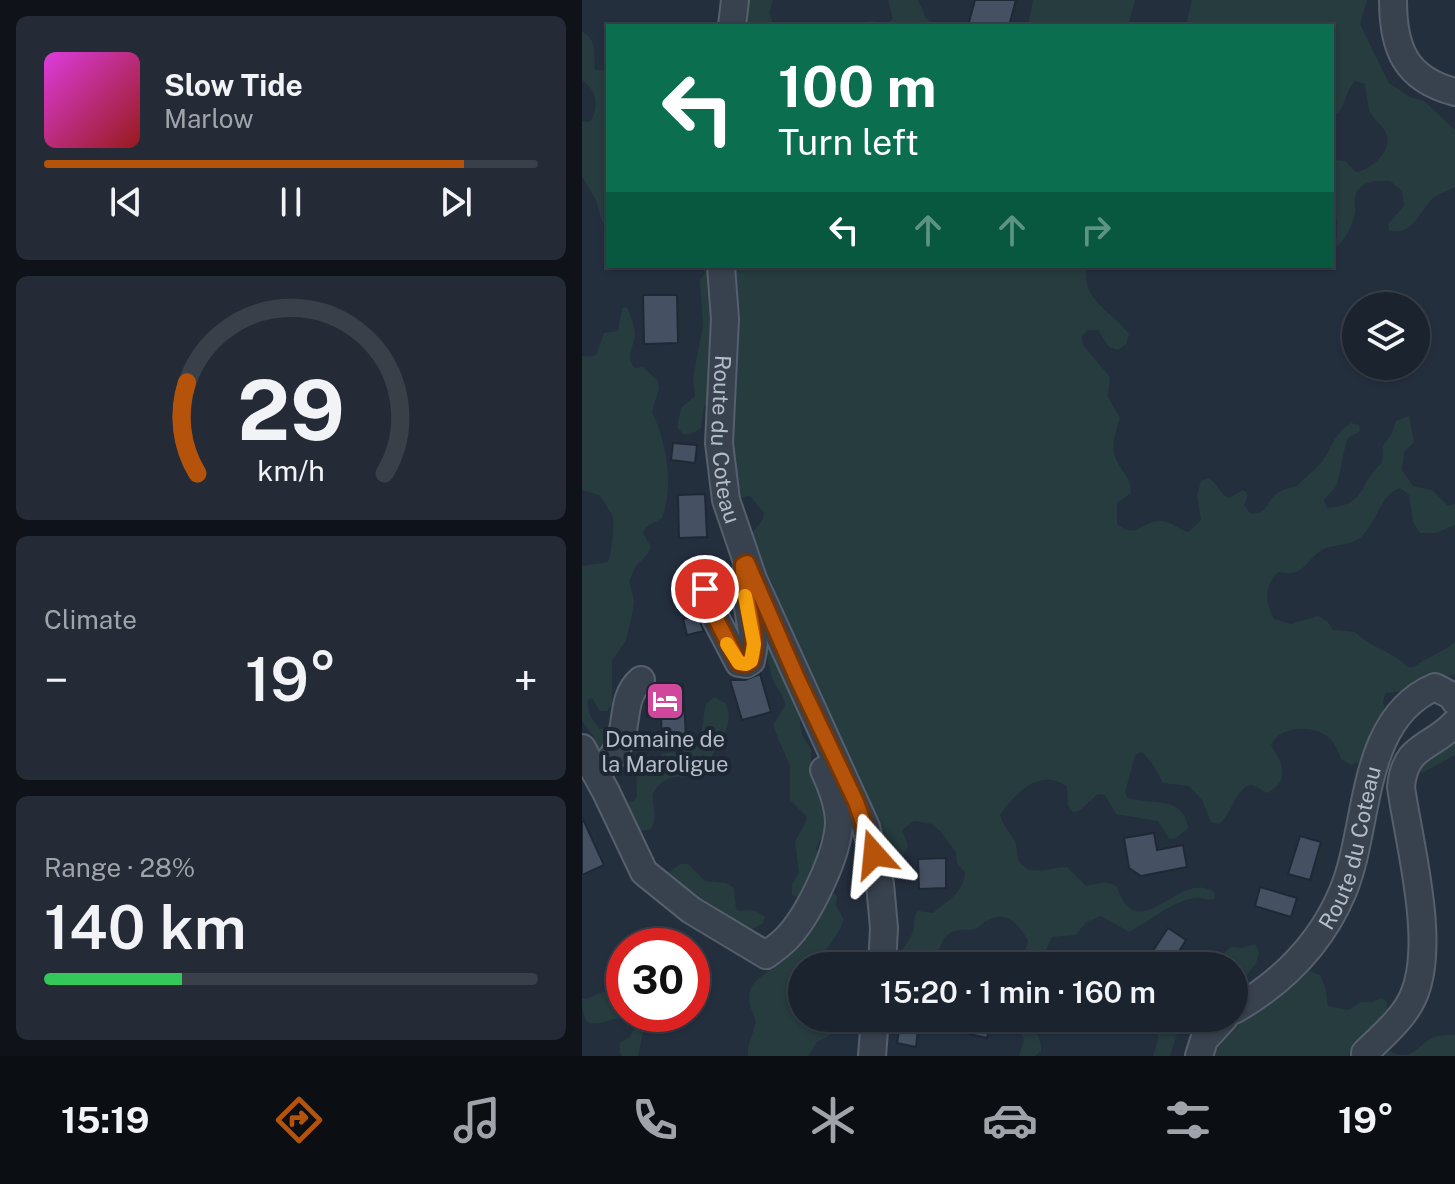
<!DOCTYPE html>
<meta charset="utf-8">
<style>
body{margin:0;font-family:"Public Sans",sans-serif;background:#242b36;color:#f1f3f6;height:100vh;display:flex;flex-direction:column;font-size:30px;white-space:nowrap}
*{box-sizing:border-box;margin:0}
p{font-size:26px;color:#a0a4aa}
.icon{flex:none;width:44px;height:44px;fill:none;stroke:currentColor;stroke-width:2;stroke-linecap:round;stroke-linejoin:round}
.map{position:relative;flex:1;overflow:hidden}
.drawer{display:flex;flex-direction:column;gap:16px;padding:16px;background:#0f1319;width:582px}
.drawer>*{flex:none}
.banner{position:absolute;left:24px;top:24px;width:728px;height:244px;border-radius:0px;box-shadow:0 2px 6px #0004,0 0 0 2px #39404a;background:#0b6e4f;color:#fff;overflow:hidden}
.fabs{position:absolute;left:760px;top:292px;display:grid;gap:16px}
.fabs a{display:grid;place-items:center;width:88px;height:88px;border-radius:50%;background:#1b232e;box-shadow:0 2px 6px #0004,0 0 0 2px #39404a;font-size:40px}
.speed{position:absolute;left:24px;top:928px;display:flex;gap:16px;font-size:40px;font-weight:700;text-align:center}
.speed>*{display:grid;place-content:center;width:104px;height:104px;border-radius:50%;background:#1b232e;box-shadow:0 2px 6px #0004,0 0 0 2px #39404a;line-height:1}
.speed .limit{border:12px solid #d22;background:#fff;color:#111}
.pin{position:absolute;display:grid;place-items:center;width:68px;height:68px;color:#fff;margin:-34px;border:4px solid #fff;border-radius:50%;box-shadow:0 2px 8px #0007}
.me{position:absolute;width:88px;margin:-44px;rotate:342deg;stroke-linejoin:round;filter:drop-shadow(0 0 6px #0008)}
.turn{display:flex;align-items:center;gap:28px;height:168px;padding:0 40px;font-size:36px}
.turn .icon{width:104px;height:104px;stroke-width:2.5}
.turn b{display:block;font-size:56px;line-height:68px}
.lanes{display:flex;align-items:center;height:76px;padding:0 40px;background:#0003;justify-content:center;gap:40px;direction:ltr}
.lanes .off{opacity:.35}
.big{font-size:60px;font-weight:600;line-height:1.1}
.drawer .tile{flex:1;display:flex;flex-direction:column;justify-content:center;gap:12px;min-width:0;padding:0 28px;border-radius:12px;background:#242b36}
.drawer .dial{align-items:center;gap:0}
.dial svg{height:208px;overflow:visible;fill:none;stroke:#39404a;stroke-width:7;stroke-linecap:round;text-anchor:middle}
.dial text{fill:#f1f3f6;stroke:none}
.song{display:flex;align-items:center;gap:24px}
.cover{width:96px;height:96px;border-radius:12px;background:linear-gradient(135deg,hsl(300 70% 55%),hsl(0 70% 35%))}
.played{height:8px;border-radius:4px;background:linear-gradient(90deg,#b45309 85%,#39404a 85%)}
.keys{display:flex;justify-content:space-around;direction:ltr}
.heat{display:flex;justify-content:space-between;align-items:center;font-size:44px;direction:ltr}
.charge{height:12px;border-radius:6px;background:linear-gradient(90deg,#34c759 28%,#39404a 0)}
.trip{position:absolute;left:206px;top:952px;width:460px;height:80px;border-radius:40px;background:#1b232e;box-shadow:0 2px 6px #0004,0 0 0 2px #39404a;font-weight:600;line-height:80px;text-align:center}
.menu{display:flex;height:128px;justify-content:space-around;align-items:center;background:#0b0e12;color:#a0a4aa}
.menu .icon{width:56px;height:56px}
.menu .current{color:#b45309}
.menu b{font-size:36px;color:#f1f3f6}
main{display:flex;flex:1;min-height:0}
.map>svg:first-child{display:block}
</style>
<main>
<section class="drawer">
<div class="tile">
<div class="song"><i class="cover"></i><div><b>Slow Tide</b><p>Marlow</p></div></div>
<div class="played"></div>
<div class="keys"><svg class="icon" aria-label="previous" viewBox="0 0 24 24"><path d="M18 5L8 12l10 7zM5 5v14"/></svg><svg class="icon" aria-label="pause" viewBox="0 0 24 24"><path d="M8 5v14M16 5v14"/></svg><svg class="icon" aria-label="next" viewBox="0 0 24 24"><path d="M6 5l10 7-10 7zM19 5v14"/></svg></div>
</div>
<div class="tile dial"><svg viewBox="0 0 100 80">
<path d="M14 69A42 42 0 1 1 86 69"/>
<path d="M14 69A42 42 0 0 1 10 34" stroke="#b45309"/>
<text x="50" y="56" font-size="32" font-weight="700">29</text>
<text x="50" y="72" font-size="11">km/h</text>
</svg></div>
<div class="tile"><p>Climate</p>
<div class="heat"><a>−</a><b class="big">19°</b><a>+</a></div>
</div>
<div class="tile"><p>Range · 28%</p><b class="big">140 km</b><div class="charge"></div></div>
</section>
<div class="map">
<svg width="873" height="1056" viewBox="0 0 873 1056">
<rect width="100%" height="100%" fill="#242f3e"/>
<path fill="#263c3f" d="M161,0H191L187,13L192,26H158Z
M306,0H336L344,18L352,26H280L288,21L305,23L311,19Z
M451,0H553L546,26H446Z
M610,0H785L778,24L807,83L828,97L842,101L873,130V187C866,191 857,193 850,199C838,211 829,238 807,230L806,224L822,206L820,191L808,181C796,181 779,180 774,194C771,199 774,207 773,213C771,227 760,243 750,252V240L755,237V219L750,212V160L763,161L774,172C788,170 809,153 805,136C802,125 791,120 787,110C785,102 785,93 783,84L773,81C764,90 764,103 756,113L750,114V26H604Z
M0,31C17,42 11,54 13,70H26V232L19,219L15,202L0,176V121L8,122C18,107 15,90 0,80Z
M120,266H506C496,298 531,312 547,334L544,344L536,350L527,347L516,330H506L500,336L501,345L528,377L526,397L538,418C534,431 529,444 533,457C538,470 550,479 549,493L535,503V524C553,540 559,522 577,521C589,520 596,530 607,532L619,520L615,496L619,481L627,478C636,484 638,495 647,498L661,490L666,495L662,505L668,513C684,516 684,503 694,494C700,489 707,488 714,487C722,478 730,473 738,464C751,450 748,437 769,423L777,425L778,431C774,434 769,435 766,438C763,441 758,476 755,484C753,489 746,495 742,500L745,508C787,505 776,482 800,463L801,446L809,435L814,421L827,416L832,442L822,452L820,470L831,486L850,490L866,506L873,504V525L853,533H838L831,522L827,495L818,488C798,495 796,520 780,536C769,547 751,543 738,551C729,557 725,567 714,572C708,574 702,573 696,572C681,589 683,600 692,619L709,624L736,616L745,621L751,630L773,632C792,650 809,650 826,667H832C846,656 860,653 873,642V674L825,691L803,693L801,702L804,714L776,763L769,765L759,759C756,751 753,742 746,737C730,724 697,726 689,745C700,763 710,779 685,793C681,792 678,788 673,786C656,780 650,816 637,824L629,822L620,800L607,786L581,783L570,763L560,752L553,755L543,793L546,798C569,805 602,795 606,828L594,838L587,839L576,821L534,814L523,795L516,794L497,811L491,812L486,806L485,787C459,767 433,793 418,815C422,828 429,832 433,842C436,848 434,856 437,861C447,878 470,867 485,867L504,886L524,882L534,886C538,893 540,902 546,907C570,927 605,870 633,893L632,899C624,901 621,897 613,898C590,901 567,922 547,932L519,916L504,922L494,935L470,937L457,966H439L446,941C437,925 426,910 406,920C402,922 399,926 395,928C389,931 382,929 376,930C358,934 357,951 353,966H305C314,957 327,944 331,931C334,923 330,918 336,911L351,913C366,900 381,893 383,873L375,863L374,853L359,832L350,824L332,821L320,830L326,846L314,872L312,891H307L303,847L298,827L260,756L262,743L244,724L222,708L217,717L218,722L220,735L229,749V763L242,790L248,831L237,841L234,848L239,861L233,876L225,881L216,897L210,895V885L217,872L213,842L224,821V816L208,800V766L191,726L203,705C202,694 196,691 192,682C188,674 184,652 184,643L192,635C193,599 202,583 169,562L167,537L181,519L182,513L168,496L152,499L144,464L149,390L154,386L150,357L157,346L153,307L130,398L122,406L119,428L109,434L102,435L95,427L99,408L113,396L111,379L121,325L118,280L123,273Z
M45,307C48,315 53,326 53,335C52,348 42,356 53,368L61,367L76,381L77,388L70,412C85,443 92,485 80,518L64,527L61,533L69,547L65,555L54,566L47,581L52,601L50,615L44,640L30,661V704L25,711H18L10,698L6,700C5,714 10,719 18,729L29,728L27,756L10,750L12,737L0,721V566L26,562C29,556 33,523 31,517C27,510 22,501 17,495L0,490V356L8,357L14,355L22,333L36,331L40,308Z
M132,697L143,703C154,725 138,737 130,756C127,762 128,768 121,772C103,782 84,768 71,794C70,807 76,817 69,829L59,831L45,811V802L52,801L55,797V777L74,765L79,754C86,751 92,754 98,751C126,737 118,730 124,704Z
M873,733V755L840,773L837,767Z
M98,864H106L123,881L144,883L152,888L154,909L157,911C169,909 174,909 183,917L181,923L171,929L164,928L134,908L116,907L86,881V873Z
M248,890L255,896L254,905L262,920C256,936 242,951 234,966H220V1018H271L256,1031L235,1042L226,1056H166C165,1044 171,1036 173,1024C174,1017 170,1013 168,1006C164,986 174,980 188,970L194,956Z
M673,944L677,952L674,963L652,992V966H635L641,961L643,952L649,947L660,948Z
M722,969L738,975L743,986L746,1006L767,1010L779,1002H791L799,998L805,1002V1011L791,1026L786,1042C796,1045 811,1055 822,1055C840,1054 840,1032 873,1035V1056H629L652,1028L677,1007L688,1003Z
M42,985V1014H61L62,1027L56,1056H40L38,1053V1043L48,1037L52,1029L45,1018C21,1016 0,1041 0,998L4,999L21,992L33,995Z
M438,1018H452C452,1031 460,1039 459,1051L453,1056H437L442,1039L438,1032Z
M575,1018H600L588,1056H571L576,1040Z"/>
<path fill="#455162" stroke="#1f2835" stroke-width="2" d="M393,0H434L427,26H386Z
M61,295H95L96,343L62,344Z
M91,443L115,445L113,463L89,460Z
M123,494L125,537L97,538L96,495Z
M115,615L122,631L105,635L101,619Z
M178,674L189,712L160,720L148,680H163Z
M101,684L104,737L80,738L79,717H65L64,700L74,686Z
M0,817L22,865L0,875Z
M572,833L575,850L601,845L605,867L559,876L547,868L542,838Z
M718,836L739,842L728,880L706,874Z
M364,858V888L337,889L336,859Z
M678,887L715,898L709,917L673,906Z
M586,928L604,940L588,966H561Z
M349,1018H410L405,1038L348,1025Z
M318,1025L336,1028L334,1047L315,1043Z"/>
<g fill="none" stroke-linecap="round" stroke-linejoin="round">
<defs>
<g id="minor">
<path d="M811,0C811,48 823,79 873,92"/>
<path d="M150,26L153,0"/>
<path id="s1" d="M139,266L143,319L137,443L144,500L171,579L284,827L298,884L302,928L300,966"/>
<path d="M123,589L134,619L157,663L164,664L169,661L172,644L161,577"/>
<path d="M0,748L24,792L62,872L109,910L184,955C191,950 198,945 204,939C226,917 256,855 257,823C257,805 249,785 242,770"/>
<path d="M13,772C57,745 31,704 59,680"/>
<path id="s2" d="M652,1010C701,982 739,944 761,891C788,827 777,719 853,687L870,696L873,701"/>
<path d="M783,1053C799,1037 822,1018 831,997C855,944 827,844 819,787C823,744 849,749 873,723"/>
<path d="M290,1056L293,1018"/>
<path d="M617,1056L622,1040L642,1018"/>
</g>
</defs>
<use href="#minor" stroke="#565f6c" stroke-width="30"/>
<use href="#minor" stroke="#38414e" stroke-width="26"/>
</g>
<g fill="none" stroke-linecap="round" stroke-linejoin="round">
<defs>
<path id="route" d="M123,589L134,619L157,663L164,664L169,661C179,635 160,594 161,565L165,563L215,678L274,802L292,854"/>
</defs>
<use href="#route" stroke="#753606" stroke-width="20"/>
<use href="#route" stroke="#b45309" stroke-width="14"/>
<path stroke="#f59e0b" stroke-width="14" d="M145,644L157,663L164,664L169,661L172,644L163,596"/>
</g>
<defs>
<symbol id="hotel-square" viewBox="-11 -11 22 22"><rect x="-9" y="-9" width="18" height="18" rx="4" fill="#d1479c" stroke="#1d2633"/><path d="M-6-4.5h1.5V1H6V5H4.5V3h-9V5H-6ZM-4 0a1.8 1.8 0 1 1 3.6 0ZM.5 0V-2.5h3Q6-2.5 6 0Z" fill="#fff"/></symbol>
</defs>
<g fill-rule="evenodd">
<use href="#hotel-square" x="61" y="679" width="44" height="44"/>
</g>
<g text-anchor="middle" stroke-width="8" stroke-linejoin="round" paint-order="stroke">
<g font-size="22" fill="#b4bcc9" stroke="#1d2633">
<text dy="8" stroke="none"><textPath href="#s1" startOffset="174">Route du Coteau</textPath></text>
<text dy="8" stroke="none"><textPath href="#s2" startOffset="208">Route du Coteau</textPath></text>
</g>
<g font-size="22" fill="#b4bcc9" stroke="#1d2633">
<text x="83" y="747">Domaine de<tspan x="83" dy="25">la Maroligue</tspan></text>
</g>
</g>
</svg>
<div class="fabs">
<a><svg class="icon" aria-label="layers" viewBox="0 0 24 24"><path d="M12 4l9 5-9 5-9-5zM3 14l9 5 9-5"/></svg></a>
</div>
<div class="speed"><div class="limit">30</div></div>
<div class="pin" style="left:123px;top:589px;background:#d93025"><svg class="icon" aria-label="arrive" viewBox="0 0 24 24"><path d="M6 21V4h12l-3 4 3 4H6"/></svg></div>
<svg class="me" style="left:292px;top:854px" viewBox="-20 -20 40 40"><path d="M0-17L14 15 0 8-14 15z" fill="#b45309" stroke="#fff" stroke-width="4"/></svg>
<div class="trip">15:20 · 1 min · 160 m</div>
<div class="banner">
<div class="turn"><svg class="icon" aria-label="left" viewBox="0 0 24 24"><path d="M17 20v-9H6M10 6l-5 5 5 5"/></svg><div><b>100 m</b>Turn left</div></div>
<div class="lanes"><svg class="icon" aria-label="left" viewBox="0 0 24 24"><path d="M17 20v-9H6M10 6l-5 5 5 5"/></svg><svg class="icon off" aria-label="ahead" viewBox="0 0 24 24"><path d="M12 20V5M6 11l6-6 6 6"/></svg><svg class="icon off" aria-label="ahead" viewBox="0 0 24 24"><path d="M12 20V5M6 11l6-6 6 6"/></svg><svg class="icon off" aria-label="right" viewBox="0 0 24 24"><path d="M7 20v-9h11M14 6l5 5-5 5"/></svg></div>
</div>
</div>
</main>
<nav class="menu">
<b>15:19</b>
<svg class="icon current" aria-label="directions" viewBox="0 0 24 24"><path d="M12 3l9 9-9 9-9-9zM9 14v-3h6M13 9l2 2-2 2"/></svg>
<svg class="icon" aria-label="music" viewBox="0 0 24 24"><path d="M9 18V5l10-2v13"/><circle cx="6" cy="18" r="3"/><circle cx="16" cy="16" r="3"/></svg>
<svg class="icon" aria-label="phone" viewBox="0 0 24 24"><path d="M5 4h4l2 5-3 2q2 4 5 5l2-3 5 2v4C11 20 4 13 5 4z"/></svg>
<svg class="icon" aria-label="climate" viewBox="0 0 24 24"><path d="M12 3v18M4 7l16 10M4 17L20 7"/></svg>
<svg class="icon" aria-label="car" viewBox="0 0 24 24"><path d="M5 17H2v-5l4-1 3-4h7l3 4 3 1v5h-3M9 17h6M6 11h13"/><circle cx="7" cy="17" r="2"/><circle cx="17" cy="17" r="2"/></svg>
<svg class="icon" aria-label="filters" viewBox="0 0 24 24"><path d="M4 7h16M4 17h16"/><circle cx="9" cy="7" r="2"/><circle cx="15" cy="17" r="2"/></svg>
<b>19°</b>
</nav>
